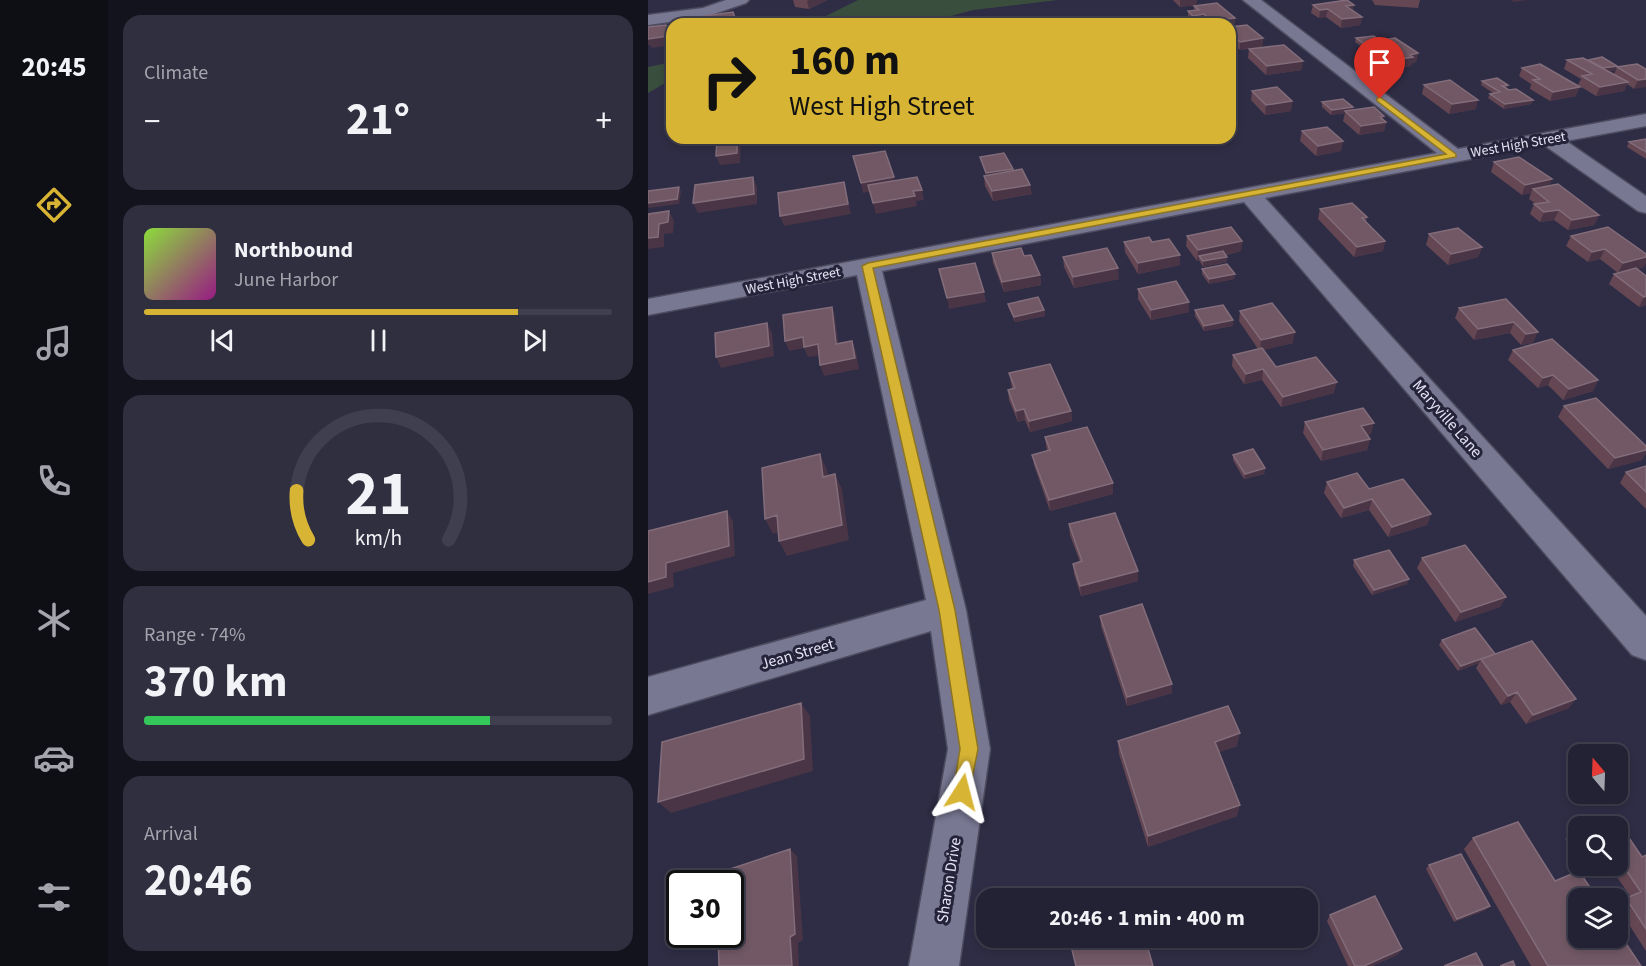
<!DOCTYPE html>
<meta charset="utf-8">
<style>
body{margin:0;font-family:"Source Sans 3",sans-serif;background:#2f2f40;color:#f1f3f6;height:100vh;display:flex;flex-direction:column;font-size:22px;white-space:nowrap}
*{box-sizing:border-box;margin:0}
p{font-size:20px;color:#a3a4ac}
.icon{flex:none;width:33px;height:33px;fill:none;stroke:currentColor;stroke-width:2;stroke-linecap:round;stroke-linejoin:round}
.map{position:relative;flex:1;overflow:hidden}
.drawer{display:flex;flex-direction:column;gap:15px;padding:15px;background:#13131d;width:540px}
.drawer>*{flex:none}
.hud{position:absolute;left:18px;top:18px;width:570px;height:126px;border-radius:18px;box-shadow:0 3px 9px #0003,0 0 0 2px #403f4f;background:#d8b434;color:#111;overflow:hidden}
.needle{width:39px;rotate:341deg}
.fabs{position:absolute;left:920px;top:744px;display:grid;gap:12px}
.fabs a{display:grid;place-items:center;width:60px;height:60px;border-radius:12px;background:#232234;box-shadow:0 3px 9px #0003,0 0 0 2px #403f4f;font-size:30px}
.speed{position:absolute;left:18px;top:870px;display:flex;gap:12px;font-size:30px;font-weight:700;text-align:center}
.speed>*{display:grid;place-content:center;width:78px;height:78px;border-radius:50%;background:#232234;box-shadow:0 3px 9px #0003,0 0 0 2px #403f4f;line-height:1}
.speed .limit{border:3px solid #111;border-radius:9px;background:#fff;color:#111}
.pin{position:absolute;display:grid;place-items:center;width:51px;height:51px;color:#fff;margin:-62px -26px;border-radius:50% 50% 50% 0;rotate:-45deg;box-shadow:0 0 6px #0007}
.pin .icon{rotate:45deg}
.me{position:absolute;width:66px;margin:-33px;rotate:9deg;stroke-linejoin:round;filter:drop-shadow(0 0 4px #0008)}
.turn{display:flex;align-items:center;gap:21px;height:126px;padding:0 24px;font-size:27px}
.turn .icon{width:78px;height:78px;stroke-width:2.5}
.turn b{display:block;font-size:42px;line-height:51px}
.big{font-size:45px;font-weight:700;line-height:1.1}
.drawer .widget{flex:1;display:flex;flex-direction:column;justify-content:center;gap:9px;min-width:0;padding:0 21px;border-radius:18px;background:#2f2f40}
.drawer .dial{align-items:center;gap:0}
.dial svg{height:156px;overflow:visible;fill:none;stroke:#403f4f;stroke-width:7;stroke-linecap:round;text-anchor:middle}
.dial text{fill:#f1f3f6;stroke:none}
.song{display:flex;align-items:center;gap:18px}
.cover{width:72px;height:72px;border-radius:9px;background:linear-gradient(135deg,hsl(90 70% 55%),hsl(310 70% 35%))}
.played{height:6px;border-radius:3px;background:linear-gradient(90deg,#d8b434 80%,#403f4f 80%)}
.keys{display:flex;justify-content:space-around;direction:ltr}
.heat{display:flex;justify-content:space-between;align-items:center;font-size:33px;direction:ltr}
.charge{height:9px;border-radius:4px;background:linear-gradient(90deg,#34c759 74%,#403f4f 0)}
.trip{position:absolute;left:328px;top:888px;width:342px;height:60px;border-radius:18px;background:#232234;box-shadow:0 3px 9px #0003,0 0 0 2px #403f4f;font-weight:700;line-height:60px;text-align:center}
main{display:flex;flex:1;min-height:0}
.tab-bar{display:flex;flex-direction:column;width:108px;justify-content:space-around;align-items:center;background:#0e0e15;color:#a3a4ac}
.tab-bar .icon{width:42px;height:42px}
.tab-bar .current{color:#d8b434}
.tab-bar b{font-size:27px;color:#f1f3f6}
.map>svg:first-child{display:block}
</style>
<main>
<nav class="tab-bar">
<b>20:45</b>
<svg class="icon current" aria-label="directions" viewBox="0 0 24 24"><path d="M12 3l9 9-9 9-9-9zM9 14v-3h6M13 9l2 2-2 2"/></svg>
<svg class="icon" aria-label="music" viewBox="0 0 24 24"><path d="M9 18V5l10-2v13"/><circle cx="6" cy="18" r="3"/><circle cx="16" cy="16" r="3"/></svg>
<svg class="icon" aria-label="phone" viewBox="0 0 24 24"><path d="M5 4h4l2 5-3 2q2 4 5 5l2-3 5 2v4C11 20 4 13 5 4z"/></svg>
<svg class="icon" aria-label="climate" viewBox="0 0 24 24"><path d="M12 3v18M4 7l16 10M4 17L20 7"/></svg>
<svg class="icon" aria-label="car" viewBox="0 0 24 24"><path d="M5 17H2v-5l4-1 3-4h7l3 4 3 1v5h-3M9 17h6M6 11h13"/><circle cx="7" cy="17" r="2"/><circle cx="17" cy="17" r="2"/></svg>
<svg class="icon" aria-label="filters" viewBox="0 0 24 24"><path d="M4 7h16M4 17h16"/><circle cx="9" cy="7" r="2"/><circle cx="15" cy="17" r="2"/></svg>
</nav>
<section class="drawer">
<div class="widget"><p>Climate</p>
<div class="heat"><a>−</a><b class="big">21°</b><a>+</a></div>
</div>
<div class="widget">
<div class="song"><i class="cover"></i><div><b>Northbound</b><p>June Harbor</p></div></div>
<div class="played"></div>
<div class="keys"><svg class="icon" aria-label="previous" viewBox="0 0 24 24"><path d="M18 5L8 12l10 7zM5 5v14"/></svg><svg class="icon" aria-label="pause" viewBox="0 0 24 24"><path d="M8 5v14M16 5v14"/></svg><svg class="icon" aria-label="next" viewBox="0 0 24 24"><path d="M6 5l10 7-10 7zM19 5v14"/></svg></div>
</div>
<div class="widget dial"><svg viewBox="0 0 100 80">
<path d="M14 69A42 42 0 1 1 86 69"/>
<path d="M14 69A42 42 0 0 1 8 44" stroke="#d8b434"/>
<text x="50" y="56" font-size="32" font-weight="700">21</text>
<text x="50" y="72" font-size="11">km/h</text>
</svg></div>
<div class="widget"><p>Range · 74%</p><b class="big">370 km</b><div class="charge"></div></div>
<div class="widget"><p>Arrival</p><b class="big">20:46</b></div>
</section>
<div class="map">
<svg width="998" height="966" viewBox="0 0 998 966">
<rect width="100%" height="100%" fill="#2f2d45"/>
<path fill="#3a4e3d" d="M210,0H410L325,10L274,24H162Z
M24,62V79L0,93V67Z"/>
<g fill="none" stroke-linecap="round" stroke-linejoin="round">
<defs>
<path id="minor" d="M78,0H101L98,3L57,17L0,25V15L55,8Z
M595,0H613L810,149L998,114V126L918,141L998,196V213L990,211L896,145L617,198L998,616V660L984,655L596,202L234,271L318,610L342,749L311,966H261L300,749L283,631L0,715V677L278,600L209,275L0,315V299L789,153Z"/>
</defs>
<use href="#minor" stroke="#4c4b5f" stroke-width="3"/>
<use href="#minor" fill="#797893" fill-rule="evenodd"/>
</g>
<path fill="#644753" d="M145,0H179L161,9L147,7Z
M525,0H549L548,5L532,7Z
M724,0H772L770,8L727,5Z
M665,5L705,11L714,17L712,25L693,28L678,17L671,18L663,13Z
M546,6L587,18L586,26L582,27V24H557L556,23L545,24L540,20V11H546Z
M582,27L615,38L614,47L592,50L582,42Z
M708,38L732,40L770,53L768,62L764,63L763,66L740,70L715,51V48L707,42Z
M601,49L654,70L618,75L600,58Z
M919,60H940L969,66L967,70L961,71L966,74L969,67L998,69L986,89L979,84L976,91L948,96L930,85L933,79L916,69Z
M874,68L928,96L902,101L882,89L883,84L871,76Z
M834,81L860,85L858,89L861,90L885,100L883,104L856,109L840,98L842,94L845,93L833,85Z
M776,85L828,109L801,114L774,94Z
M604,91L644,101L643,111L617,115L603,100Z
M674,102L736,120L738,122L736,131L711,135L695,121L697,113L683,115L674,107Z
M654,131L695,141L693,151L668,156L652,141Z
M438,138H493L442,146Z
M998,139V159L979,147L981,142Z
M332,157L365,171L384,194L345,201L337,186L336,176L338,175Z
M846,162L902,186L951,215L946,225L920,230L906,220L892,222L882,214L886,204H888L881,199L883,193L874,195L843,172Z
M672,209L719,217L718,222L737,241L735,251L706,257L670,219Z
M960,227L996,267L989,269L998,276V305L991,307L961,284L966,274L970,273L952,259L940,262L918,246L923,236Z
M781,234L834,247L830,257L800,265L778,245Z
M539,236L594,241L593,251L578,255L579,262L555,267L551,260L549,261L538,246Z
M476,242H504L532,255V265L490,274L477,252Z
M344,253L392,275L393,285L356,292L345,263Z
M415,257L471,279L426,288L416,267Z
M554,269L587,274L586,279L561,284L554,274Z
M490,289L541,312L503,320L490,299Z
M858,299L885,343L873,345L862,333L826,340L807,318L811,308Z
M360,304L396,310L397,316L367,322L361,309Z
M547,310L585,320V326L556,331L547,316Z
M592,311L645,343L615,350L628,367L686,393L633,407L614,380L596,384L584,366L585,355L610,349L591,321Z
M865,350L950,380L945,391L915,400L900,385L890,388L860,360Z
M361,373L423,411L424,421L382,432L377,420L370,422L361,400L360,390L364,389Z
M916,406L994,460L960,469L910,417Z
M657,422L723,434L719,435L722,439L719,450L673,461L655,433Z
M397,437L465,483V494L402,511L386,465L384,455L399,451Z
M585,455L617,468L616,474L596,479L585,460Z
M998,466V509L972,483L978,472Z
M679,482L721,489L783,514L779,525L740,537L721,510L693,518L676,493Z
M421,524L490,571V581L433,596L426,574L425,564L432,562L422,535Z
M774,558L858,597L852,607L807,622L769,568Z
M706,560L759,584L724,595L705,566Z
M452,616L524,684V693L479,706L453,626Z
M794,640L847,654L921,708L878,724L862,702L853,705L828,668L831,663L810,671L791,645Z
M470,741L589,746L571,752L589,816L500,847L471,754Z
M969,826L994,857L998,855V951L969,906V904L982,896L962,867L941,876L934,866H969Z
M930,830V859L917,839L926,832Z
M825,838L907,881L993,966H883L816,849Z
M781,865L838,910L806,922L778,869Z
M682,915L754,949L749,955L724,966H700L679,921Z"/>
<path fill="#493546" d="M161,0H179L161,9L159,1Z
M532,0H549L548,5L532,7Z
M865,0H880L864,2Z
M706,5L705,13L698,6Z
M680,9L678,17L671,18L672,10Z
M556,14V23L545,24V16Z
M714,17L712,25L693,28L694,19Z
M587,18L586,26L582,27V24H563V21Z
M18,25L22,33L24,45L4,48L2,45H0V37Z
M615,38L614,47L592,50V42Z
M770,53L768,62L764,63L763,66L740,70L742,61L762,55Z
M655,61L654,70L618,75L619,66Z
M969,66L967,70L952,73L953,69Z
M998,79V87L986,89L990,80Z
M980,82L976,91L948,96L952,87Z
M932,87L928,96L902,101L905,92Z
M830,100L828,109L801,114L804,104Z
M885,100L883,104L856,109L857,104Z
M644,101L643,111L617,115L618,105Z
M705,107L704,112L697,111V113L683,115L684,110Z
M736,116L735,122H738L736,131L711,135L713,126L732,117Z
M89,138H93L92,163L72,165L68,156Z
M442,138H493L442,146Z
M695,141L693,151L668,156L670,146Z
M365,169L366,174L339,178L338,173Z
M105,177L109,187V204L50,213L45,203Z
M246,177L248,187L215,193L213,183Z
M904,179L900,189H885L883,193L874,195L877,185Z
M196,182L203,214L136,226L132,216Z
M382,185L384,194L345,201L344,191Z
M31,187L33,192L31,204L0,208V203Z
M274,190L276,200L268,201L269,206L228,214L225,203L265,191Z
M911,210L906,220L892,222L896,212Z
M21,211L26,221L25,233L16,234V247L0,249V238Z
M951,215L946,225L920,230L924,220Z
M594,241L593,251L554,260L551,256V260L549,261L550,250Z
M737,241L735,251L706,257L709,247Z
M834,247L830,257L800,265L803,254Z
M957,249L952,259L940,262L944,252Z
M532,255V265L490,274V263Z
M579,257V262L555,267V261Z
M998,257V264L996,267L970,273L975,263Z
M470,268L471,279L426,288L425,277Z
M587,274L586,279L561,284V279Z
M392,275L393,285L356,292L354,282Z
M336,292L338,302L301,309L299,298Z
M998,296V305L991,307L996,297Z
M541,302V312L503,320V310Z
M184,307L187,317L192,355L188,344Z
M396,310L397,316L367,322L366,317Z
M585,320V326L556,331V326Z
M866,322L862,333L826,340L830,329Z
M119,323L124,333L126,356L73,368L68,357Z
M647,332L645,343L612,351L613,340Z
M890,332L885,343L873,345L878,334Z
M155,337L170,344L174,355L160,357L156,348L141,351L137,341Z
M204,341L208,352L211,369L176,376L172,365Z
M615,369L614,380L596,384L598,374Z
M905,375L900,385L890,388L895,378Z
M950,380L945,391L915,400L921,389Z
M689,382L686,393L633,407L635,397Z
M376,409L377,420L370,422L368,411Z
M423,411L424,421L382,432L381,421Z
M726,423L723,434L710,437L713,426Z
M722,439L719,450L673,461L675,450Z
M998,450V454L994,460L960,469L967,458Z
M172,454L179,470L182,492L175,477Z
M617,468L616,474L596,479L597,474Z
M187,474L194,489L201,540L139,556L131,541Z
M465,483V494L402,511L401,500Z
M724,499L721,510L693,518L696,508Z
M79,511L85,521L87,556L25,573L26,587L0,594V582L18,563Z
M783,514L779,525L740,537L744,527Z
M129,515L137,530L125,534L117,519Z
M490,571V581L433,596L432,586Z
M761,579L759,584L724,595L726,590Z
M858,597L852,607L807,622L813,612Z
M847,654L833,659L831,663L810,671L813,666Z
M524,684V693L479,706V697Z
M869,692L862,702L853,705L860,696Z
M928,699L921,708L878,724L885,715Z
M153,703L162,716L165,771L23,813L10,802Z
M592,733L589,746L565,754L567,742Z
M592,805L589,816L500,847V836Z
M142,849L149,856L155,940L150,943L151,966H144L142,937Z
M957,866H964L941,876L950,869Z
M842,906L838,910L806,922L809,919Z
M754,949L749,955L724,966H716Z"/>
<path fill="#715864" stroke="#836d7b" stroke-width="1.5" d="M699,0L706,5L698,6L714,17L694,19L680,9L672,10L665,5Z
M569,3L587,18L563,21L556,14L545,16L540,11L551,10L546,6Z
M85,12L89,24H38L37,19Z
M18,25L21,36L0,39V27Z
M599,25L615,38L592,42L583,34H582V27Z
M726,36L732,40L716,43V44L708,38Z
M747,38L770,53L762,55L765,57L742,61L716,43Z
M636,45L655,61L619,66L601,49Z
M954,57L969,66L955,68L940,60Z
M935,58L980,82L952,87L934,76L944,74L919,60Z
M892,64L932,87L905,92L885,80L892,79L874,68Z
M989,64L998,69V79L990,80L969,67Z
M849,78L860,85L854,86L861,90L868,89L885,100L857,104L842,94L852,92L834,81Z
M802,80L830,100L804,104L776,85Z
M629,87L644,101L618,105L604,91Z
M695,99L705,107L684,110L674,102Z
M726,107L736,116L732,117L738,122L713,126L697,111Z
M679,127L695,141L670,146L654,131Z
M69,138H89V153L68,156Z
M998,139V152L981,142Z
M237,151L246,177L213,183L205,156Z
M356,153L365,169L338,173L332,157Z
M871,157L904,179L877,185L846,162Z
M374,169L382,185L344,191L336,176Z
M105,177L106,194L45,203L47,185Z
M269,177L274,190L265,191L267,196L225,203L220,185Z
M196,182L200,204L132,216L130,193Z
M910,184L951,215L924,220L911,210L896,212L886,204L901,202L885,189Z
M31,187L29,199L0,203V191Z
M704,203L719,217L714,218L737,241L709,247L672,209Z
M21,211L20,222L11,224L10,237L0,238V214Z
M583,227L594,241L550,250L539,236Z
M960,227L998,254V257L975,263L957,249L944,252L923,236Z
M810,228L834,247L803,254L781,234Z
M501,237L504,242L521,239L532,255L490,263L476,242Z
M373,248L376,256L383,255L392,275L354,282L344,253Z
M459,248L470,268L425,277L415,257Z
M575,251L579,257L555,261L551,256Z
M327,263L336,292L299,298L291,269Z
M579,264L587,274L561,279L554,269Z
M988,268L998,276V296L996,297L966,274Z
M528,281L541,302L503,310L490,289Z
M390,297L396,310L366,317L360,304Z
M858,299L890,332L878,334L866,322L830,329L811,308Z
M624,303L647,332L613,340L592,311Z
M575,305L585,320L556,326L547,310Z
M184,307L188,344L204,341L207,358L172,365L170,344L156,347L155,337L137,341L135,315Z
M119,323L121,346L68,357L67,333Z
M904,339L950,380L921,389L905,375L895,378L865,350Z
M614,348L628,367L668,357L689,382L635,397L615,369L598,374L585,355Z
M402,364L423,411L381,421L376,409L368,411L360,390L367,388L361,373Z
M948,398L998,446V450L967,458L916,406Z
M715,408L726,423L713,426L722,439L675,450L657,422Z
M439,427L465,483L401,500L384,455L402,450L397,437Z
M605,449L617,468L597,474L585,455Z
M172,454L175,477L187,474L194,525L131,541L129,515L117,519L114,468Z
M998,466V492L978,472Z
M709,473L721,489L755,479L783,514L744,527L724,499L696,508L679,482Z
M79,511L81,546L18,563V577L0,582V531Z
M467,513L490,571L432,586L425,564L434,561L421,524Z
M817,545L858,597L813,612L774,558Z
M741,550L761,579L726,590L706,560Z
M494,604L524,684L479,697L452,616Z
M827,628L847,654L813,666L794,640Z
M884,641L928,699L885,715L869,692L860,696L833,659Z
M153,703L156,759L10,802L14,742Z
M580,706L592,733L567,742L592,805L500,836L470,741Z
M966,816L994,857L998,855V929L978,898L993,892L971,860L969,861V826H939Z
M870,822L907,881L931,871L949,898H930V938H969V930L993,966H900L825,838Z
M930,830V839L926,832Z
M142,849L147,934L142,937L144,966H71L70,934H82V884H70V873Z
M813,854L842,906L809,919L781,865Z
M948,866H957L950,869Z
M483,891L486,898H461Z
M727,896L754,949L716,966H707L682,915Z
M421,938H497L505,966H428Z
M828,953L835,966H796Z
M865,961L867,966H852Z"/>
<path fill="#d8b434" stroke="#8c7522" stroke-width="1.5" d="M732,97L808,154V157L225,268L307,610L330,749L320,799L314,801L307,799L305,792L312,749L291,610L214,266L220,263L798,154L729,101V98Z"/>
<g text-anchor="middle" stroke-width="6" stroke-linejoin="round" paint-order="stroke">
<g font-size="14" fill="#e4e3f3" stroke="#25233a">
<text transform="translate(870 144) rotate(-10)" y="5">West High Street</text>
<text transform="translate(145 280) rotate(-11)" y="5">West High Street</text>
</g>
<g font-size="16" fill="#e4e3f3" stroke="#25233a">
<text transform="translate(800 418) rotate(49)" y="6">Maryville Lane</text>
<text transform="translate(149 653) rotate(-16)" y="6">Jean Street</text>
<text transform="translate(300 880) rotate(-81)" y="6">Sharon Drive</text>
</g>
</g>
</svg>
<div class="fabs">
<a><svg class="needle" viewBox="-14 -14 28 28"><path d="M0-13l5 13h-10z" fill="#e53935"/><path d="M0 13l5-13h-10z" fill="#a3a4ac"/></svg></a>
<a><svg class="icon" aria-label="search" viewBox="0 0 24 24"><circle cx="10" cy="10" r="6"/><path d="M15 15l6 6"/></svg></a>
<a><svg class="icon" aria-label="layers" viewBox="0 0 24 24"><path d="M12 4l9 5-9 5-9-5zM3 14l9 5 9-5"/></svg></a>
</div>
<div class="speed"><div class="limit">30</div></div>
<div class="pin" style="left:732px;top:99px;background:#d93025"><svg class="icon" aria-label="arrive" viewBox="0 0 24 24"><path d="M6 21V4h12l-3 4 3 4H6"/></svg></div>
<svg class="me" style="left:314px;top:792px" viewBox="-20 -20 40 40"><path d="M0-17L14 15 0 8-14 15z" fill="#d8b434" stroke="#fff" stroke-width="4"/></svg>
<div class="trip">20:46 · 1 min · 400 m</div>
<div class="hud">
<div class="turn"><svg class="icon" aria-label="right" viewBox="0 0 24 24"><path d="M7 20v-9h11M14 6l5 5-5 5"/></svg><div><b>160 m</b>West High Street</div></div>
</div>
</div>
</main>
